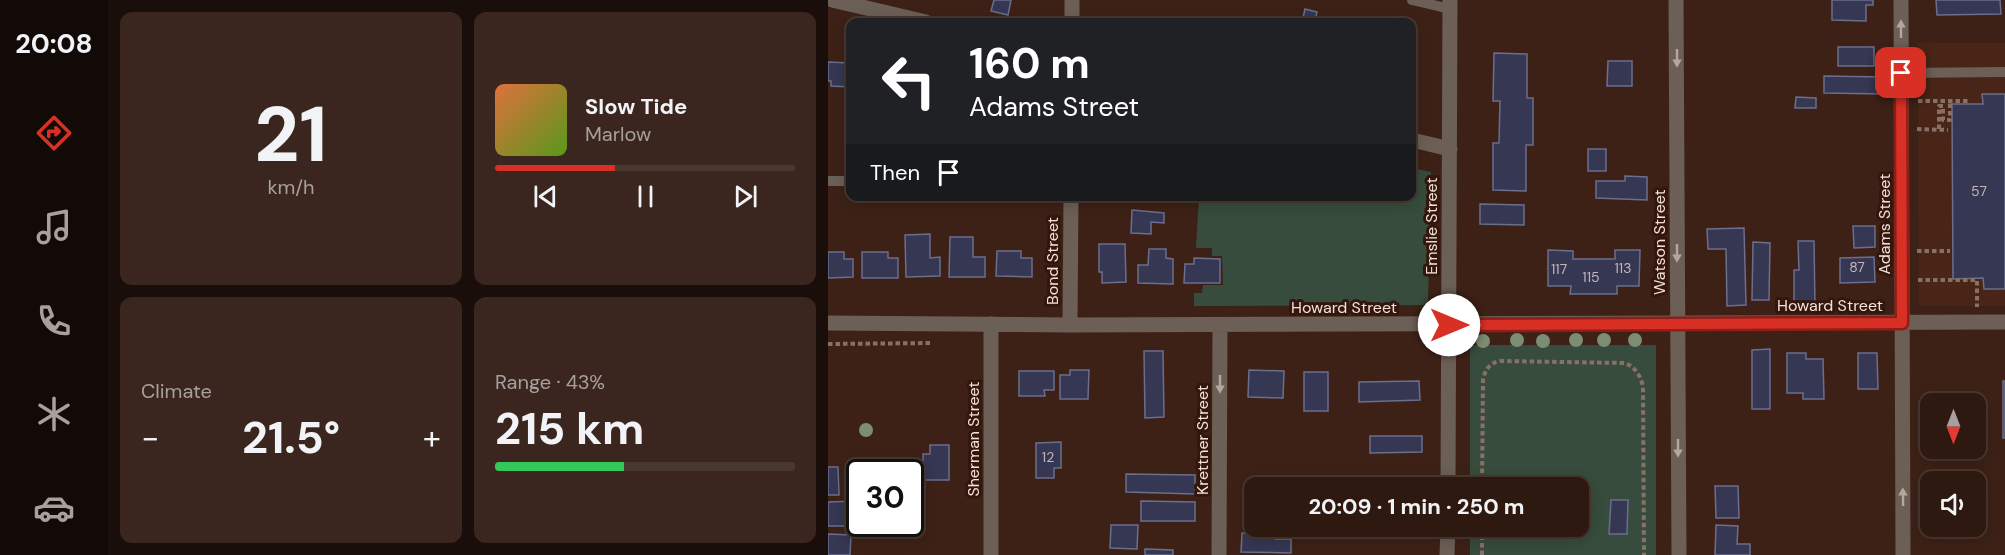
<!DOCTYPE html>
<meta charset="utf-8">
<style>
body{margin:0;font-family:"DM Sans",sans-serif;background:#3a261e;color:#f1f3f6;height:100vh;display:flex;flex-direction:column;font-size:22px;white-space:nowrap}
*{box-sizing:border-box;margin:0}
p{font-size:20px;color:#a7a09f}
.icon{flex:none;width:33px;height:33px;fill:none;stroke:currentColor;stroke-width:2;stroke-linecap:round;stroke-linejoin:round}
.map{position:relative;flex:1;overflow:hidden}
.details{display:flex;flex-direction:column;gap:12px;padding:12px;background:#190e09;width:720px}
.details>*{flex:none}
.guide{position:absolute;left:18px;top:18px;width:570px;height:183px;border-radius:12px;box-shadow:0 3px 15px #0003,0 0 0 2px #493830;background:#202124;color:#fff;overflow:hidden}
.needle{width:39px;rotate:180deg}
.controls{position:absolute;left:1092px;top:393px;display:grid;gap:12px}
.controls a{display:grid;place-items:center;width:66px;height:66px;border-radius:12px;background:#2e1910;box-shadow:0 3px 15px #0003,0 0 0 2px #493830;font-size:30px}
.speed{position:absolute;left:18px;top:459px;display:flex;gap:12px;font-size:30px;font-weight:700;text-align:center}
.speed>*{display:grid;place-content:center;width:78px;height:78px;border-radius:50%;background:#2e1910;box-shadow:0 3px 15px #0003,0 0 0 2px #493830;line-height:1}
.speed .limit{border:3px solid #111;border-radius:9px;background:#fff;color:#111}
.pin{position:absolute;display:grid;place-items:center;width:51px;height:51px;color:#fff;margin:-26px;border-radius:12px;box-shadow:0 3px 9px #0006}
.me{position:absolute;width:66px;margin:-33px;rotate:90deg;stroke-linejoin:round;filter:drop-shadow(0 0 4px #0008)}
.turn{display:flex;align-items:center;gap:21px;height:126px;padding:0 24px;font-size:27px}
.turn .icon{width:78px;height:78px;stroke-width:2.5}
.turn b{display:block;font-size:42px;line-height:51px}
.then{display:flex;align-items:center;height:57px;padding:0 24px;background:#0003;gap:12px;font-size:22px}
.big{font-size:45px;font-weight:700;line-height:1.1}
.details .tile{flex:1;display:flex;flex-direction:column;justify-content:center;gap:9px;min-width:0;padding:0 21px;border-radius:12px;background:#3a261e}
.details .dial{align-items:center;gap:0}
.dial b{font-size:78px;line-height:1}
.song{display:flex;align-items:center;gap:18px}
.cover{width:72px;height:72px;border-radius:9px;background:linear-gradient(135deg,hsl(20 70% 55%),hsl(90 70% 35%))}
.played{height:6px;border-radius:3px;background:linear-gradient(90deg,#d93025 40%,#493830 40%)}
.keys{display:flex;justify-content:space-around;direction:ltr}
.heat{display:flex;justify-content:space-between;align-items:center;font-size:33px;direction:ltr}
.charge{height:9px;border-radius:4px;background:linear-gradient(90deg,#34c759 43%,#493830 0)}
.details .tiles{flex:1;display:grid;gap:12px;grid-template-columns:repeat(2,1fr)}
.trip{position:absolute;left:416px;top:477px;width:345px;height:60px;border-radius:12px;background:#2e1910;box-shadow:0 3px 15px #0003,0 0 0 2px #493830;font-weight:700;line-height:60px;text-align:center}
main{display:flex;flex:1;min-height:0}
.menu{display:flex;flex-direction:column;width:108px;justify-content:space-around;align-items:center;background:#120a06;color:#a7a09f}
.menu .icon{width:42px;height:42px}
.menu .active{color:#d93025}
.menu b{font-size:27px;color:#f1f3f6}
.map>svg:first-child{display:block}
</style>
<main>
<nav class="menu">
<b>20:08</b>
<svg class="icon active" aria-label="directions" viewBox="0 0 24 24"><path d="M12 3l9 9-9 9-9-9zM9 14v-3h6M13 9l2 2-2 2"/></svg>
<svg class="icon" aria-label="music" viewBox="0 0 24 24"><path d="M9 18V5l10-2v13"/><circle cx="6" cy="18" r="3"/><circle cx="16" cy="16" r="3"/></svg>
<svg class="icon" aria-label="phone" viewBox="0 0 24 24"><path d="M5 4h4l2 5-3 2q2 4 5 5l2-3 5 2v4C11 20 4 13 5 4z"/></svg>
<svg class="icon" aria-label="climate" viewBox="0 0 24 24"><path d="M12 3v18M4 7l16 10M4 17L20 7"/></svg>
<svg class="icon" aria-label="car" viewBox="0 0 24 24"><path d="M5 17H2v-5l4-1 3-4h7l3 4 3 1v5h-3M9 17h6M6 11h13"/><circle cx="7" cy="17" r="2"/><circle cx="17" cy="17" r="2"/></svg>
</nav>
<section class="details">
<div class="tiles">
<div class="tile dial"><b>21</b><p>km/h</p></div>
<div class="tile">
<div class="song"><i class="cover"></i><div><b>Slow Tide</b><p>Marlow</p></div></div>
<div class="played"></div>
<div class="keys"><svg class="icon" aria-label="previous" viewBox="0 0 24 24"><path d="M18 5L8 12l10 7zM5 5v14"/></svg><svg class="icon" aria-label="pause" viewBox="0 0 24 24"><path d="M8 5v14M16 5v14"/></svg><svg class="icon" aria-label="next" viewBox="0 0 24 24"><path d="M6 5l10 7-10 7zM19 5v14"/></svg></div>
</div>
<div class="tile"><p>Climate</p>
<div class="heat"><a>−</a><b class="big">21.5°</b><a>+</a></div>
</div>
<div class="tile"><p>Range · 43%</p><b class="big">215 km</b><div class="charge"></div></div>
</div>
</section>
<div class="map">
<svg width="1177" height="555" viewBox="0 0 1177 555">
<rect width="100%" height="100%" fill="#3d2116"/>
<path fill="#482517" d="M1090,43H1177V306H1091Z"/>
<path fill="#374c3d" d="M584,168L603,172L600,305L366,306V293H374L375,285H395L394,256H384V248H368L371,197L584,196Z
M642,345H828V555H642V527L750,526V488L642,487Z"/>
<path fill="#353753" stroke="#6b6e8d" stroke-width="1.5" d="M166,0H183L180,15L163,11Z
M1004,0H1045V5H1038V21L1004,20Z
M1108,0H1172L1173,14L1109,15Z
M477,9L489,12L487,22H474Z
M1010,47H1046V66H1010Z
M666,53L699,54V98H705V145H698V191L665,190V143H671L672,101H665Z
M780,61H804V86H779Z
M0,62L22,63V87L3,86V81H0Z
M996,76L1056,77V94L996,93Z
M1154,94H1177V289H1156L1155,278L1125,279L1124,104H1155Z
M968,97L988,98V108H967Z
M760,149H778V171H760Z
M797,176L819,177V200L768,198V181H797Z
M652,204L696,205V225L652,224Z
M304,210L336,213V223L323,222V234L303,233Z
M1025,226H1047V247L1026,248Z
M916,228L918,305L899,306L898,249H880L879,229Z
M102,234V258L112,257V276L78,277L77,235Z
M122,237H145V257H157V277H121Z
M970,241H986L987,306H966V270H971Z
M925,242L942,243L941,300H924Z
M271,244H297L298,282L274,283V272H271Z
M321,249H338V258L345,259V284L310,283V265H320Z
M720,250L745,251V259H787V250H812L811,286H789V294H742L743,286H720Z
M169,251H193V258H204V277L168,276Z
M0,252H16V259H25V277L0,278Z
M34,252H60V258H70V278H34Z
M1046,257L1047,282L1012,283V258Z
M366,258L392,259V283H356L357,264H366Z
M942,349V409H924V350Z
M316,351H335L336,417L317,418Z
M959,353H978V359H995L996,399H975V393H959Z
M1030,353H1049L1050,389H1030Z
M242,370H261L260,399H232V375H242Z
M421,370L456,371L455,398L420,397Z
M191,371H226V390H216L217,396H191Z
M476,372H500V411H476Z
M591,381L592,400L531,402V382Z
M1175,381H1177V438H1175Z
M542,436H594V452L542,453Z
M233,442V468H226V478H208V443Z
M102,445H121V480H95V454H102Z
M0,467H10L11,495H0Z
M298,474L367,475V494L298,492Z
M546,485L596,486V488H546Z
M887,486H910L911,518H888Z
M783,500H800L799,534H781Z
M28,501V526H0V502Z
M313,501L367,502V521H313Z
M283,525H310L309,549L282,548Z
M888,525L910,526L909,544H922V555H887Z
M414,533H447V539H463V553L413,552Z
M0,534L23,535L22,555H0Z
M317,549L345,550V555H317Z"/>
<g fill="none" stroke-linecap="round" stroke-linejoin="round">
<path stroke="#897067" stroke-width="4" stroke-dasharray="4.5 3" stroke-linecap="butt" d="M1090,101H1140
M1089,129L1120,130
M1111,129V106H1115V120H1122V101
M1089,251H1122
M1090,280H1149V307
M0,344L104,343
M654,488L655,380C657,370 661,363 672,361L797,363C807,367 812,375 815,386L816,555
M654,555V526"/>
<path stroke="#6b5f56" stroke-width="10" d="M584,0L622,9
M1073,73L1177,72
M0,181H22"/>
<path stroke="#6b5f56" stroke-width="15" d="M4,0L98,22
M848,0L851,555
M1073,0L1075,555
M244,22V0
M584,140L622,149
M0,323L242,325L1177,322
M163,324V555
M242,325L243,196
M620,488L622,0
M391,555L392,325
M619,555L620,526"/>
</g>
<g fill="#7d8d74">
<circle cx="689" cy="340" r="7"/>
<circle cx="748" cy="340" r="7"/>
<circle cx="776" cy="340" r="7"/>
<circle cx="807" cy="340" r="7"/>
<circle cx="655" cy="341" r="7"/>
<circle cx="715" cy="341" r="7"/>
<circle cx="38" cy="430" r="7"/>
</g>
<defs><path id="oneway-solid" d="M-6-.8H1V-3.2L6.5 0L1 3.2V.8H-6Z" transform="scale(1.5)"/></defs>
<g fill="#b6a69e">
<use href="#oneway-solid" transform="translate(1073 29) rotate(-90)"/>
<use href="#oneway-solid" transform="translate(849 58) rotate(90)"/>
<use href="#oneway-solid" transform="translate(849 253) rotate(90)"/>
<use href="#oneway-solid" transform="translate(392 384) rotate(90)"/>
<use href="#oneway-solid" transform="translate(850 448) rotate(90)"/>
<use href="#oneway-solid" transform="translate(1075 497) rotate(-91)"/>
</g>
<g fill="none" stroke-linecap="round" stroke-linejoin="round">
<defs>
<path id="route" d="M621,325L1074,323L1073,73"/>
</defs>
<use href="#route" stroke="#8d1f18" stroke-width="15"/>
<use href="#route" stroke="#d93025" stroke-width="10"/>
</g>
<g text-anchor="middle" stroke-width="6" stroke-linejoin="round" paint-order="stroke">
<g font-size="14" fill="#c4b6b8">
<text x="1151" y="196">57</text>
<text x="1029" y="272">87</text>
<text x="795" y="273">113</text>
<text x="731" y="274">117</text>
<text x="763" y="282">115</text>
<text x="220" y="462">12</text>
</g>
<g font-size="16" fill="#f4e0d9" stroke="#33170d">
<text transform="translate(1056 224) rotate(-90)" y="6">Adams Street</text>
<text transform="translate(603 226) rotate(-90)" y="6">Emslie Street</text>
<text transform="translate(831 242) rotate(-90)" y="6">Watson Street</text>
<text transform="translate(224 261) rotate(-90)" y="6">Bond Street</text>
<text x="1002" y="311">Howard Street</text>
<text x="516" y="313">Howard Street</text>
<text transform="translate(145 439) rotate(-90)" y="6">Sherman Street</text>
<text transform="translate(374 440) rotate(-90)" y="6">Krettner Street</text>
</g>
</g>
</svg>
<div class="controls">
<a><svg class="needle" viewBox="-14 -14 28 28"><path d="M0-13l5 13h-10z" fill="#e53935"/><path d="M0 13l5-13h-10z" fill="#a7a09f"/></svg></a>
<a><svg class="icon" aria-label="sound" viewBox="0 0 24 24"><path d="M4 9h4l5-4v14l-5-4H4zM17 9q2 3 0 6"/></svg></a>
</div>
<div class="speed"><div class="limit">30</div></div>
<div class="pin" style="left:1073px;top:73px;background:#d93025"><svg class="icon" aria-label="arrive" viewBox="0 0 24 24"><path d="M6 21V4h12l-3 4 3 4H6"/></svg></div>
<svg class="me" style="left:621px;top:325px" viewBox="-20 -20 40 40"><circle r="19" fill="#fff"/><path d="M0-13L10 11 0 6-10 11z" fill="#d93025"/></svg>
<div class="trip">20:09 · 1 min · 250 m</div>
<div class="guide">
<div class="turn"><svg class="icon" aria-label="left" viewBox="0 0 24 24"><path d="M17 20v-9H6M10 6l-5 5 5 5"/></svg><div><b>160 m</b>Adams Street</div></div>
<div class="then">Then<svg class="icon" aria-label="arrive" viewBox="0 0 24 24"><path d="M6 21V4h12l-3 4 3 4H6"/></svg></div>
</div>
</div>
</main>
